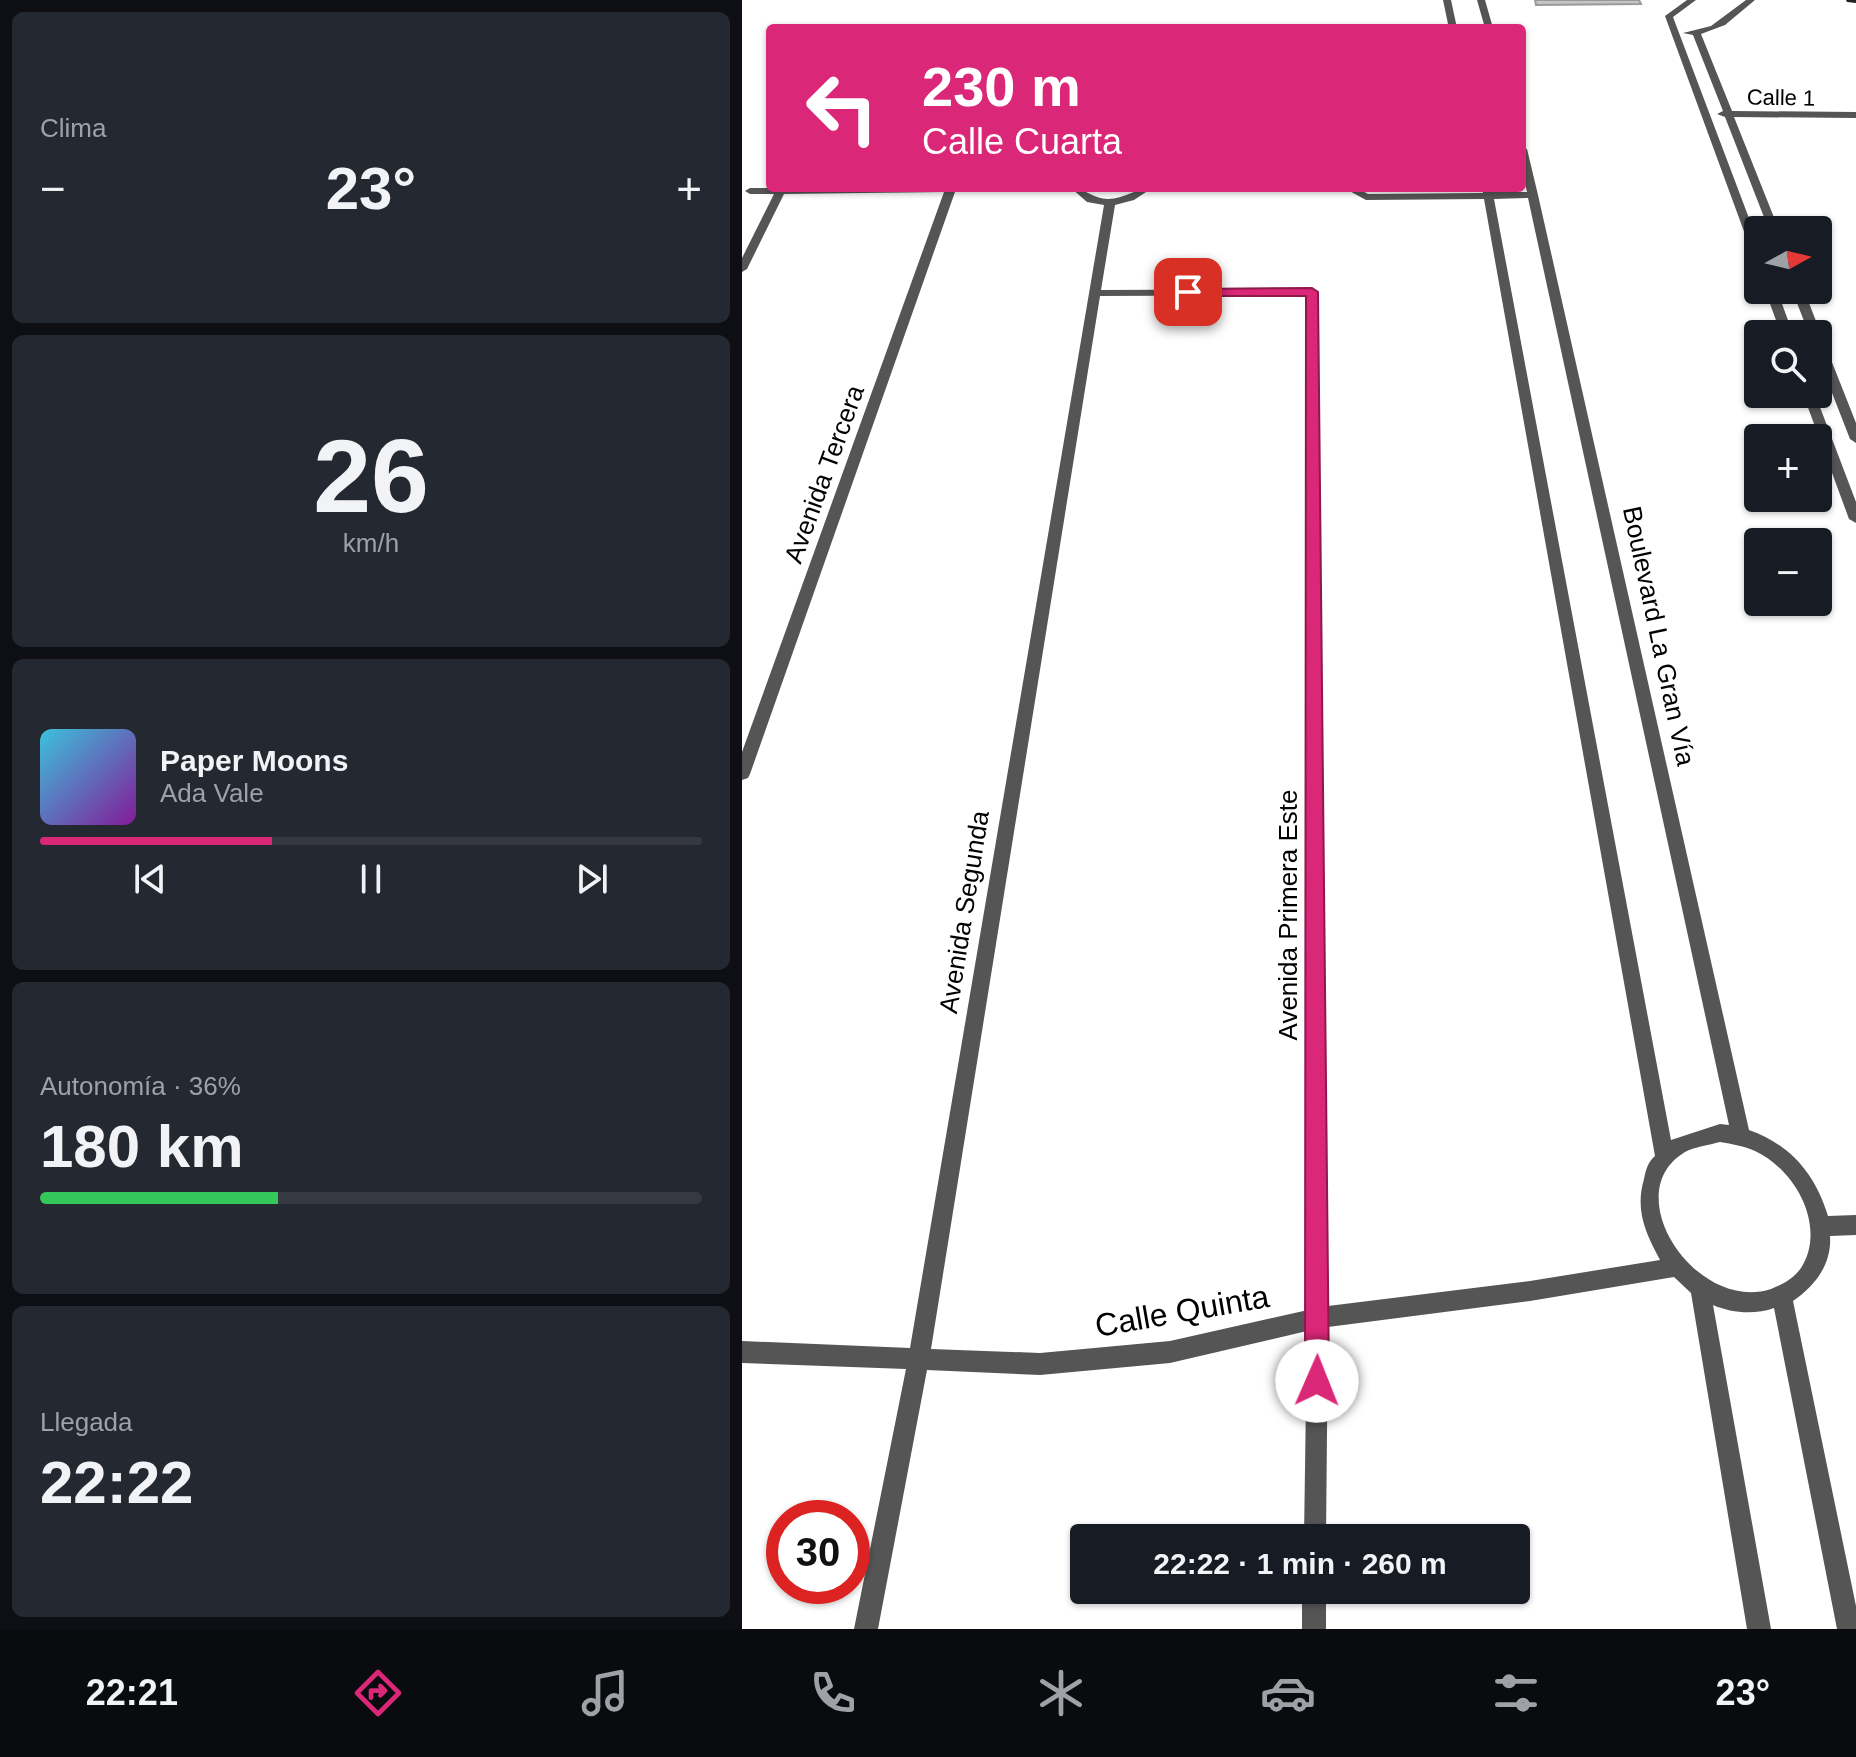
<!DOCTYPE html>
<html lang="es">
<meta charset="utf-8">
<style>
body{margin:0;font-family:Helvetica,sans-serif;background:#242831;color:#f1f3f6;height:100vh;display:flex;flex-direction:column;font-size:30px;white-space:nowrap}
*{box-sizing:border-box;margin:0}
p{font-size:26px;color:#9ea1a6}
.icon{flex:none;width:44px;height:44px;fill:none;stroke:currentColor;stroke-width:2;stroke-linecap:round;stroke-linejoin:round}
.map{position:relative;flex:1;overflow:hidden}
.drawer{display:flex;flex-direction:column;gap:12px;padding:12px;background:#0d0f14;width:742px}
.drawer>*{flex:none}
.guide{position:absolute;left:24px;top:24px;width:760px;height:168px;border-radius:8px;box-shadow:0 2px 6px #0004;background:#db2777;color:#fff;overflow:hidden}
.needle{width:52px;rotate:82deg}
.fabs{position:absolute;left:1002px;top:216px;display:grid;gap:16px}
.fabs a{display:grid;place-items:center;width:88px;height:88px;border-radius:8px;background:#171b24;box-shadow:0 2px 6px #0004;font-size:40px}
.speed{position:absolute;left:24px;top:1500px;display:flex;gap:16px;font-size:40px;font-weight:700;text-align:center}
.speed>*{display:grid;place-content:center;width:104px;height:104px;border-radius:50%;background:#171b24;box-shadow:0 2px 6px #0004;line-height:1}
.speed .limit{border:12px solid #d22;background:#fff;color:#111}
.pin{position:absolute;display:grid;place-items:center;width:68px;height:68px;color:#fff;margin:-34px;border-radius:16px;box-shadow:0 4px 12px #0006}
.me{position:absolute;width:88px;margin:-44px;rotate:1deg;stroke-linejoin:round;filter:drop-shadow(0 0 6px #0008)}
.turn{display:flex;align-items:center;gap:28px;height:168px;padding:0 24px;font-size:36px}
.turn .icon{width:104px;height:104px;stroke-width:2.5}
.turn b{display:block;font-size:56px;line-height:68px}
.big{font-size:60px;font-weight:700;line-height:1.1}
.drawer .card{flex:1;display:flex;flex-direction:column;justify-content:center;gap:12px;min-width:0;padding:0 28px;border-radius:12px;background:#242831}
.drawer .dial{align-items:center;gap:0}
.dial b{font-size:104px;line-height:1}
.song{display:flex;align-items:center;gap:24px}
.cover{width:96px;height:96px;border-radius:12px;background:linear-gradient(135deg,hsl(190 70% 55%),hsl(290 70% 35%))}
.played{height:8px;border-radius:4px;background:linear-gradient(90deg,#db2777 35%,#363941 35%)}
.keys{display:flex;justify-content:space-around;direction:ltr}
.heat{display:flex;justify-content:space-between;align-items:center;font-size:44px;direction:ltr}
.charge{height:12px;border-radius:6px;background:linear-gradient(90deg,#34c759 36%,#363941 0)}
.trip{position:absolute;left:328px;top:1524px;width:460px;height:80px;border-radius:8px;background:#171b24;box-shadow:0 2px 6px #0004;font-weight:700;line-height:80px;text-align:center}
.menu{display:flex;height:128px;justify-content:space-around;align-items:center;background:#090b0e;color:#9ea1a6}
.menu .icon{width:56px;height:56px}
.menu .selected{color:#db2777}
.menu b{font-size:36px;color:#f1f3f6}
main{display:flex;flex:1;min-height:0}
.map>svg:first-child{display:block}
</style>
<main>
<section class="drawer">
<div class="card"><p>Clima</p>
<div class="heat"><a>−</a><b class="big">23°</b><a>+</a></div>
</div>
<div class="card dial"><b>26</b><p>km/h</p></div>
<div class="card">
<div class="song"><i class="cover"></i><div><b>Paper Moons</b><p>Ada Vale</p></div></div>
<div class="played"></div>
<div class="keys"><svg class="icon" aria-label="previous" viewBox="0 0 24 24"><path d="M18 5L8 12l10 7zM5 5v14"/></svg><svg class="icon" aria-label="pause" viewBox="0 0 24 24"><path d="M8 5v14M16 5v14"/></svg><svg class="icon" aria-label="next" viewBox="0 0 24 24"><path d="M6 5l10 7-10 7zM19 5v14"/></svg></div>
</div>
<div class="card"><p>Autonomía · 36%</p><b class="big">180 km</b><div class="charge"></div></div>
<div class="card"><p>Llegada</p><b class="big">22:22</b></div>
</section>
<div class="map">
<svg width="1114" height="1629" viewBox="0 0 1114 1629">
<rect width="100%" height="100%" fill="#fff"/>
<path fill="#c4c4c4" stroke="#999" stroke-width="2" d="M793,0H897L899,4L794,5Z"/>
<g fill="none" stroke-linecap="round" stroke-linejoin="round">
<path fill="#555" fill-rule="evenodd" d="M701,0H709L715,28H626L630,25L706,24Z
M735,0H743L751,28H743Z
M945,0H954L931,17L1016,242V259L1011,256L923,16Z
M1004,0H1013L983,25L959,34L990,111L1114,112V118L992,117L1037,230H1027L983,117L975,114L981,111L951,35L941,33L969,26Z
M780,146L785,149L796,195L1007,1130C1049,1145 1073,1174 1086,1216L1114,1215V1235L1088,1236C1090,1264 1073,1286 1051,1301L1114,1606V1629H1095L1032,1308C1013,1315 989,1313 971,1305L1029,1629H1005L949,1293L932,1277L788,1301L586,1327L584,1538H562L565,1331L428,1363L298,1375L185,1370L136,1629H112L164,1369L0,1363V1341L168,1348L362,205L345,202L329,188C343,188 351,199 366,199C382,199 394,188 410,188L392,200L373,205L359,290L570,289L576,292L586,1306L788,1281L918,1260C903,1232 893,1210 902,1179C904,1169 906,1162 913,1156L742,199L624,200L602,188H615L626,194L741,193L740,188H750L751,192H785L780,171ZM786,198L987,1125L978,1124L929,1140L752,199ZM564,295L566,1310L428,1341L298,1353L189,1349L358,296ZM978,1142C990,1144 1002,1146 1013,1151C1054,1170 1085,1227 1059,1268C1052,1278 1040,1285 1029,1289C954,1313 874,1193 943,1152C952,1147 967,1145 978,1142Z
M28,188H257L252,191L213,192L8,774L6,778L0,780V752L202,192L42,194L5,269L0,272V258L32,194H8L3,191L8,188Z
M1023,290H1035L1051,334H1039Z
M1050,290H1062L1079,334L1077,336L1076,334H1067Z
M1076,339L1082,342L1114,423V443L1108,439L1076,357Z
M1061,394H1073L1114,502V523L1107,519Z
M560,1590H584V1629H560Z"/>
<path fill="#222" fill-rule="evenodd" d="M1104,0H1114V3L1105,2Z"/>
</g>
<path fill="#db2777" stroke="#8e194d" stroke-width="2" d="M570,288L576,292L587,1381L584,1390L575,1393L567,1390L563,1381L564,296H446L440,292L446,289Z"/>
<g text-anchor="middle" stroke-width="6" stroke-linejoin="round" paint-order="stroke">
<g font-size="22" fill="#000" stroke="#fff">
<text transform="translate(1039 97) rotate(1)" y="8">Calle 1</text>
</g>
<g font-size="26" fill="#000" stroke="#fff">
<text transform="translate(82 474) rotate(-70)" y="9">Avenida Tercera</text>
<text transform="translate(917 636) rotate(78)" y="9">Boulevard La Gran Vía</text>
<text transform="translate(222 912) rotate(-81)" y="9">Avenida Segunda</text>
<text transform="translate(546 915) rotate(-90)" y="9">Avenida Primera Este</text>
</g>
<g font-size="32" fill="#000" stroke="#fff">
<text transform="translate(440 1311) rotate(-10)" y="11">Calle Quinta</text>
</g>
</g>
</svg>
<div class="fabs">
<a><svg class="needle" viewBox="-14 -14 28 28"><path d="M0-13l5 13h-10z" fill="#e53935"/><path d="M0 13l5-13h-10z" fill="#9ea1a6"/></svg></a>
<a><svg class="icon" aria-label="search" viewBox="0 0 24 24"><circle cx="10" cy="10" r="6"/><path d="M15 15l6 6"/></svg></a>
<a>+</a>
<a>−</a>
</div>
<div class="speed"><div class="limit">30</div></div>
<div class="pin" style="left:446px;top:292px;background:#d93025"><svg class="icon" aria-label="arrive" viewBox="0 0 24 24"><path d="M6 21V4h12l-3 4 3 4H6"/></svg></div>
<svg class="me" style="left:575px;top:1381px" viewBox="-20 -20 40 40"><circle r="19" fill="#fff"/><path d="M0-13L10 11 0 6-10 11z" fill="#db2777"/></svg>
<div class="trip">22:22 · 1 min · 260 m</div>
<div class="guide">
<div class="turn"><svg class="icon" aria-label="left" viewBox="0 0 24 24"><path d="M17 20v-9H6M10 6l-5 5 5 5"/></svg><div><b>230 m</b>Calle Cuarta</div></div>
</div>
</div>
</main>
<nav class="menu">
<b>22:21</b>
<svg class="icon selected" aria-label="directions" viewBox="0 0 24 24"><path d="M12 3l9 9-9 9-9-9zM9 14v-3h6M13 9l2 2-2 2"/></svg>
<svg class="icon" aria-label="music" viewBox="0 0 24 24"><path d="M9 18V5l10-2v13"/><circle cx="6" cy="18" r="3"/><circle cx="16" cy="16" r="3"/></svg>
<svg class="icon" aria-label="phone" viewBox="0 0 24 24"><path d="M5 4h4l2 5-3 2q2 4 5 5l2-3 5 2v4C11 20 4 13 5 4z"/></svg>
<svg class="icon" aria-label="climate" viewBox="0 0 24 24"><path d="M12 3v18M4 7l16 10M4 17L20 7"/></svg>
<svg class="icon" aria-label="car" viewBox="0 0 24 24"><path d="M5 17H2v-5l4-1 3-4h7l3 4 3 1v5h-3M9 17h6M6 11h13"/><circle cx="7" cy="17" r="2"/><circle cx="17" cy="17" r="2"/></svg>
<svg class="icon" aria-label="filters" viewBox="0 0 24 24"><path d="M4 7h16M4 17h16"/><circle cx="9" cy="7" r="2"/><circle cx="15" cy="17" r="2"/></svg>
<b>23°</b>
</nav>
